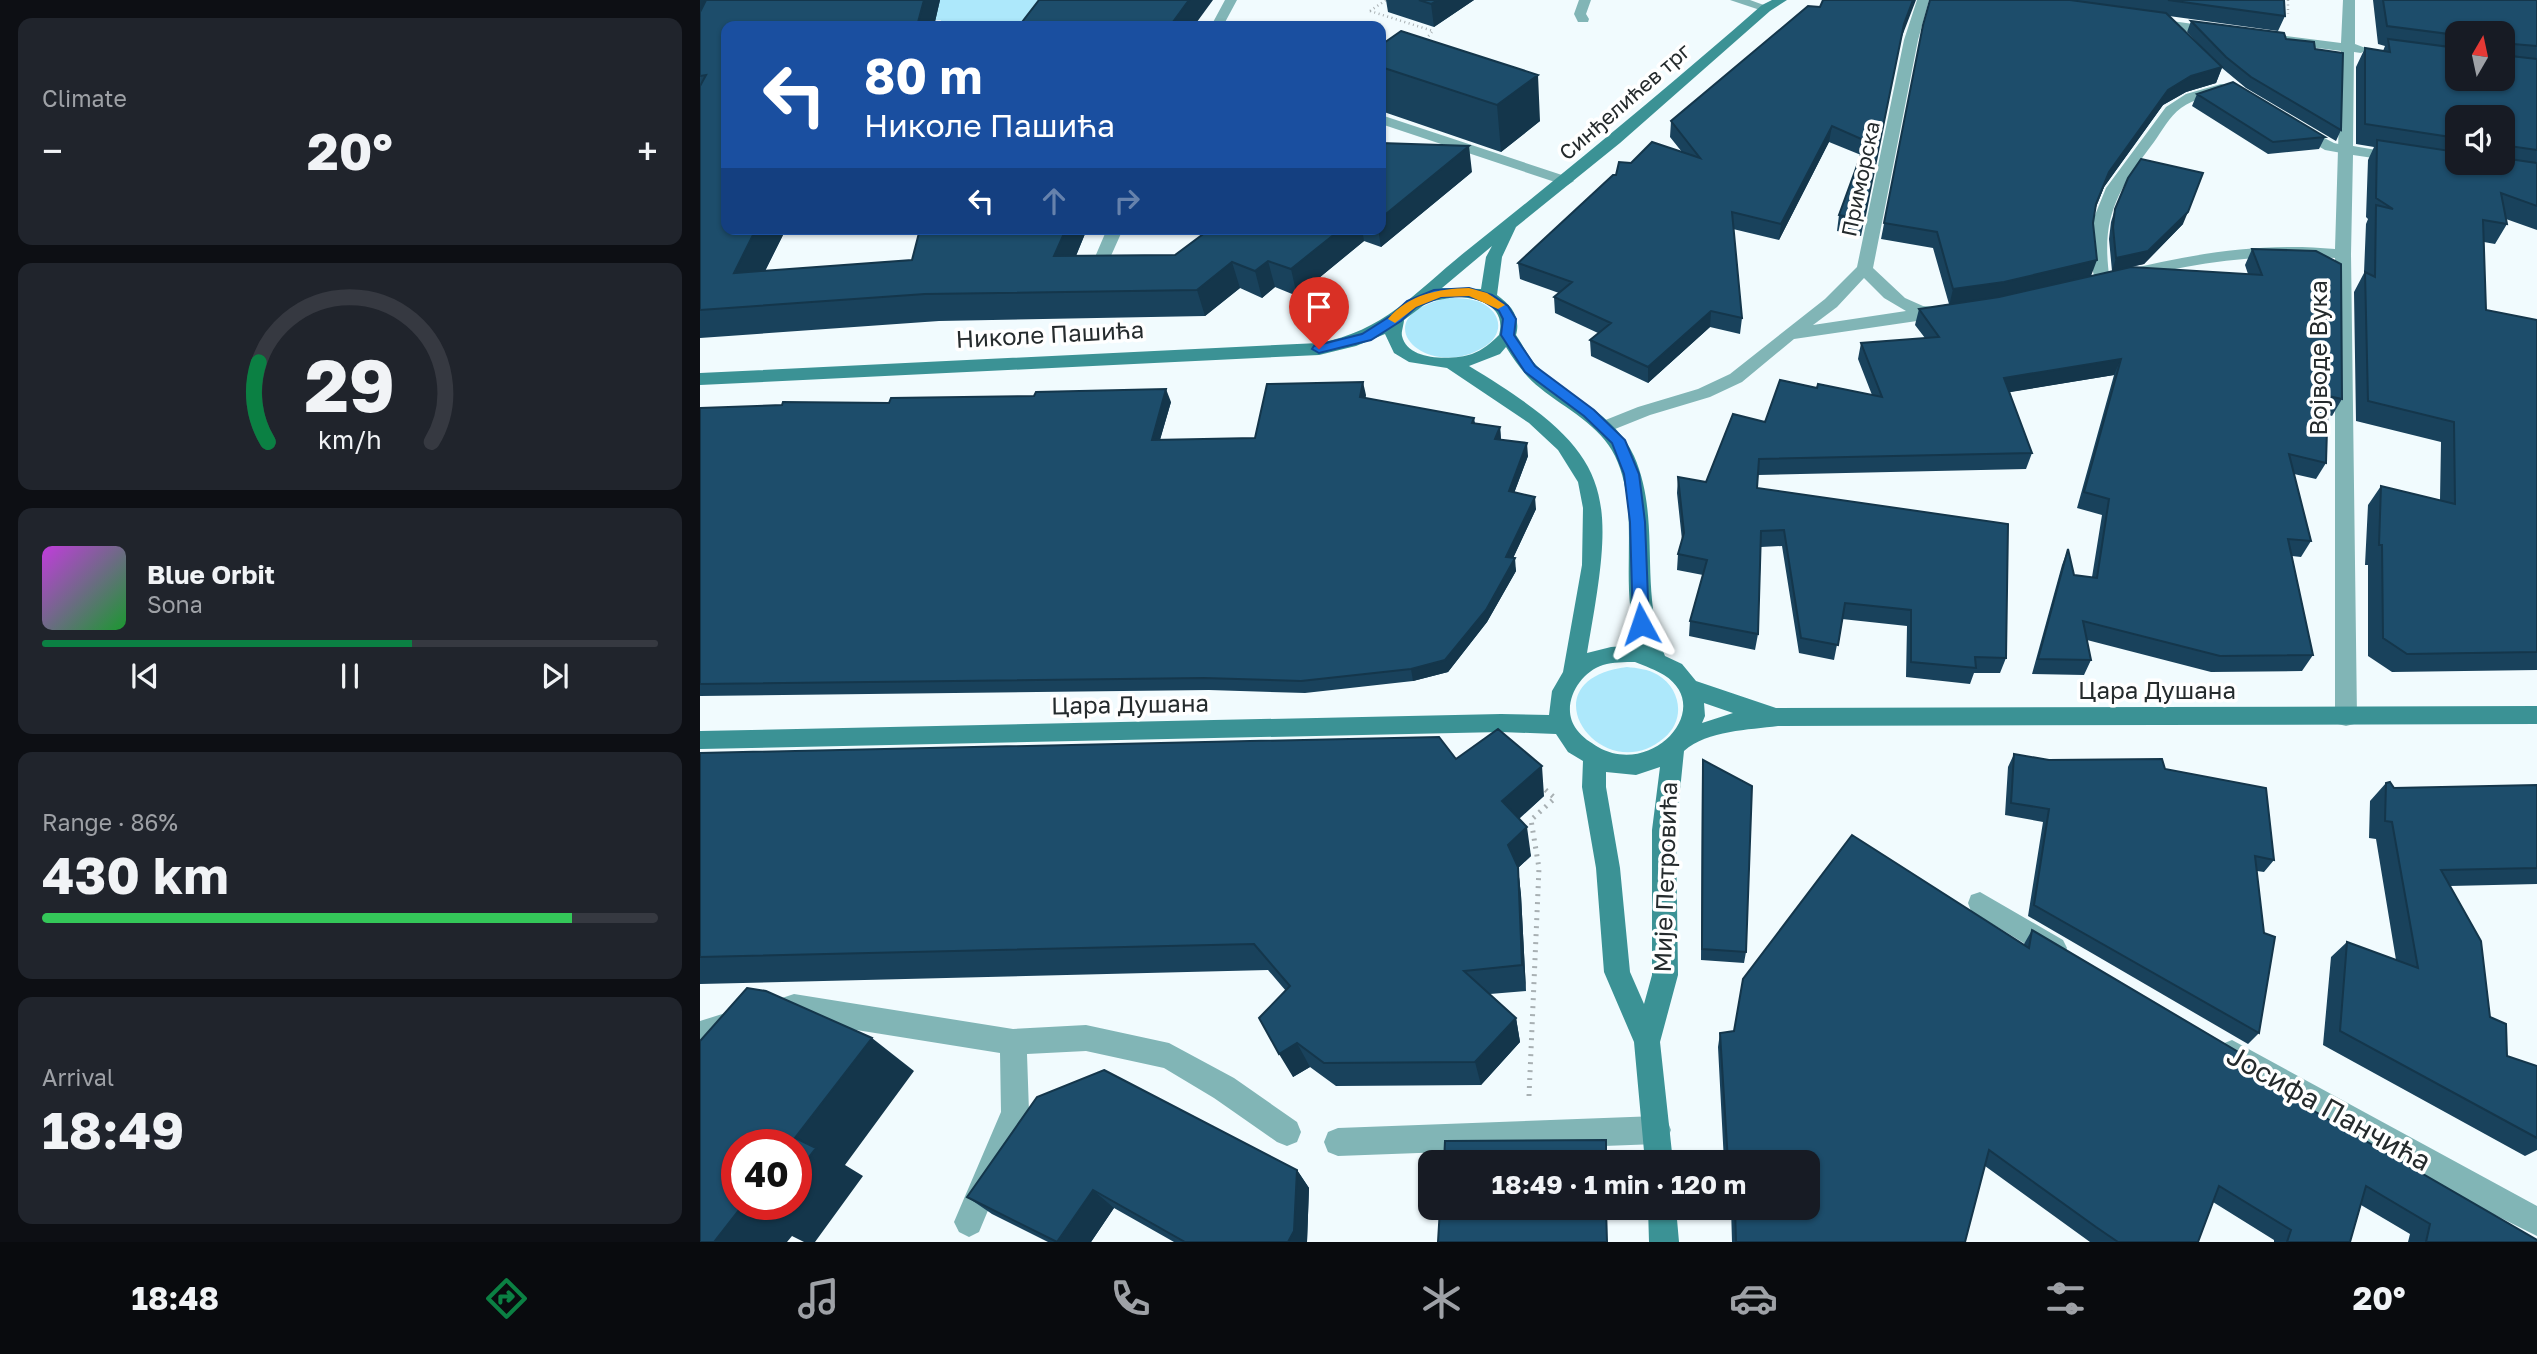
<!DOCTYPE html>
<meta charset="utf-8">
<style>
body{margin:0;font-family:"Golos Text",sans-serif;background:#20242c;color:#f1f3f6;height:100vh;display:flex;flex-direction:column;font-size:26px;white-space:nowrap}
*{box-sizing:border-box;margin:0}
p{font-size:23px;color:#9ea1a6}
.icon{flex:none;width:38px;height:38px;fill:none;stroke:currentColor;stroke-width:2;stroke-linecap:round;stroke-linejoin:round}
.map{position:relative;flex:1;overflow:hidden}
.side{display:flex;flex-direction:column;gap:18px;padding:18px;background:#0d0f14;width:700px}
.side>*{flex:none}
.top-card{position:absolute;left:21px;top:21px;width:665px;height:214px;border-radius:14px;box-shadow:0 2px 5px #0004;background:#1a4fa0;color:#fff;overflow:hidden}
.needle{width:46px;rotate:9deg}
.controls{position:absolute;left:1745px;top:21px;display:grid;gap:14px}
.controls a{display:grid;place-items:center;width:70px;height:70px;border-radius:14px;background:#171b24;box-shadow:0 2px 5px #0004;font-size:35px}
.speed{position:absolute;left:21px;top:1129px;display:flex;gap:14px;font-size:35px;font-weight:700;text-align:center}
.speed>*{display:grid;place-content:center;width:91px;height:91px;border-radius:50%;background:#171b24;box-shadow:0 2px 5px #0004;line-height:1}
.speed .limit{border:10px solid #d22;background:#fff;color:#111}
.pin{position:absolute;display:grid;place-items:center;width:60px;height:60px;color:#fff;margin:-72px -30px;border-radius:50% 50% 50% 0;rotate:-45deg;box-shadow:0 0 7px #0007}
.pin .icon{rotate:45deg}
.me{position:absolute;width:77px;margin:-38px;rotate:355deg;stroke-linejoin:round;filter:drop-shadow(0 0 5px #0008)}
.turn{display:flex;align-items:center;gap:24px;height:147px;padding:0 28px;font-size:32px}
.turn .icon{width:91px;height:91px;stroke-width:2.5}
.turn b{display:block;font-size:49px;line-height:60px}
.lanes{display:flex;align-items:center;height:66px;padding:0 28px;background:#0003;justify-content:center;gap:35px;direction:ltr}
.lanes .off{opacity:.35}
.big{font-size:52px;font-weight:700;line-height:1.1}
.side .tile{flex:1;display:flex;flex-direction:column;justify-content:center;gap:10px;min-width:0;padding:0 24px;border-radius:14px;background:#20242c}
.side .dial{align-items:center;gap:0}
.dial svg{height:182px;overflow:visible;fill:none;stroke:#363941;stroke-width:7;stroke-linecap:round;text-anchor:middle}
.dial text{fill:#f1f3f6;stroke:none}
.song{display:flex;align-items:center;gap:21px}
.cover{width:84px;height:84px;border-radius:10px;background:linear-gradient(135deg,hsl(290 70% 55%),hsl(130 70% 35%))}
.played{height:7px;border-radius:4px;background:linear-gradient(90deg,#0b8043 60%,#363941 60%)}
.keys{display:flex;justify-content:space-around;direction:ltr}
.heat{display:flex;justify-content:space-between;align-items:center;font-size:38px;direction:ltr}
.charge{height:10px;border-radius:5px;background:linear-gradient(90deg,#34c759 86%,#363941 0)}
.trip{position:absolute;left:718px;top:1150px;width:402px;height:70px;border-radius:14px;background:#171b24;box-shadow:0 2px 5px #0004;font-weight:700;line-height:70px;text-align:center}
.dock{display:flex;height:112px;justify-content:space-around;align-items:center;background:#090b0e;color:#9ea1a6}
.dock .icon{width:49px;height:49px}
.dock .on{color:#0b8043}
.dock b{font-size:32px;color:#f1f3f6}
main{display:flex;flex:1;min-height:0}
.map>svg:first-child{display:block}
</style>
<main>
<section class="side">
<div class="tile"><p>Climate</p>
<div class="heat"><a>−</a><b class="big">20°</b><a>+</a></div>
</div>
<div class="tile dial"><svg viewBox="0 0 100 80">
<path d="M14 69A42 42 0 1 1 86 69"/>
<path d="M14 69A42 42 0 0 1 10 34" stroke="#0b8043"/>
<text x="50" y="56" font-size="32" font-weight="700">29</text>
<text x="50" y="72" font-size="11">km/h</text>
</svg></div>
<div class="tile">
<div class="song"><i class="cover"></i><div><b>Blue Orbit</b><p>Sona</p></div></div>
<div class="played"></div>
<div class="keys"><svg class="icon" aria-label="previous" viewBox="0 0 24 24"><path d="M18 5L8 12l10 7zM5 5v14"/></svg><svg class="icon" aria-label="pause" viewBox="0 0 24 24"><path d="M8 5v14M16 5v14"/></svg><svg class="icon" aria-label="next" viewBox="0 0 24 24"><path d="M6 5l10 7-10 7zM19 5v14"/></svg></div>
</div>
<div class="tile"><p>Range · 86%</p><b class="big">430 km</b><div class="charge"></div></div>
<div class="tile"><p>Arrival</p><b class="big">18:49</b></div>
</section>
<div class="map">
<svg width="1837" height="1242" viewBox="0 0 1837 1242">
<rect width="100%" height="100%" fill="#f1fbfe"/>
<path fill="#ade8fb" d="M218,0H356L338,26H239L241,20L209,22Z
M748,298C758,298 769,298 780,302C802,312 805,334 784,347C727,383 659,317 748,298Z
M927,667C937,668 948,669 958,675C981,689 986,720 964,738C902,791 822,680 927,667Z"/>
<g fill="none" stroke-linecap="round" stroke-linejoin="round">
<path stroke="#a8b0b3" stroke-width="2.5" stroke-dasharray="1 3.5" stroke-linecap="butt" d="M1588,0V14
M670,11L733,31L724,41
M670,11L686,0"/>
<path stroke="#a8b0b3" stroke-width="5" stroke-dasharray="2 6" stroke-linecap="butt" d="M829,1096L839,868L831,820L855,798L841,786"/>
<path fill="#81b5b6" fill-rule="evenodd" d="M879,0H891L886,14L889,19L888,22H878L874,14Z
M1521,84L1526,85V91C1511,95 1494,99 1481,108C1469,117 1462,131 1454,142C1417,191 1400,218 1410,281L1408,285H1396L1390,258V238L1393,220L1406,188L1466,107L1486,94Z
M681,115L871,178L874,181L866,186L861,184L681,124Z
M1599,125L1634,143L1652,147L1654,150L1647,154L1625,150L1594,132V126Z
M94,994L313,1029L386,1025L469,1043L534,1078L597,1122L601,1132L597,1142L587,1146L577,1142L514,1098L464,1068L386,1051L327,1054L329,1112L279,1232L269,1237L259,1232L254,1222L301,1112L300,1053L94,1020L79,1024L70,1020L66,1011L70,1002Z
M35,1010L44,1014L48,1023L44,1032L0,1047V1021Z
M957,1116L967,1120L971,1130L967,1140L957,1144L638,1156L628,1152L624,1142L628,1132L638,1128Z"/>
<path fill="#81b5b6" fill-rule="evenodd" d="M525,0H537L523,26H511Z
M1030,0H1050L1072,8L1066,12Z
M1217,0H1229L1218,40L1173,268L1205,298L1223,306L1251,308L1253,312L1251,316L1094,339L1042,382L1010,397L950,415L910,431H898L895,427L898,423L938,407L998,389L1030,374L1125,299L1157,267L1204,40ZM1164,278L1184,298L1206,311L1113,325L1137,307Z
M1643,0H1655V44L1668,49L1661,53L1654,52L1653,146L1700,154L1707,158L1700,162L1653,155L1651,254L1657,717L1654,724L1646,726L1638,724L1635,717V258C1563,252 1494,263 1424,280L1416,275L1418,272C1490,254 1561,242 1635,249L1641,51L1586,44L1579,40L1586,36L1641,43Z
M1450,18L1515,27L1521,31L1515,35L1445,25L1444,22Z
M407,229H423L406,267H394L392,264Z
M1280,892L1363,940L1367,948L1363,956L1354,960L1345,956L1271,911L1268,903L1271,895Z
M1532,1040L1837,1206V1236L1767,1201L1522,1062L1519,1053L1522,1044Z"/>
<path fill="#3b9295" fill-rule="evenodd" d="M1072,0H1087L1070,11L920,143L816,227L802,257L797,295C811,305 821,317 816,335C823,345 828,357 837,366C868,398 915,413 934,456C962,519 938,590 965,656L982,664L996,681L1076,708L1837,706V724L1078,726C1049,730 1008,730 984,751L976,830L978,975L960,1042L973,1162H945L934,1042L904,972L896,868L882,787L883,761L868,752L856,734L801,732L0,749V731L801,714L849,715L852,691L863,672L882,565L883,508L878,482L858,450L829,423L747,368L709,362L694,353L685,334L656,346L619,355L0,385V373L619,343C686,331 719,288 770,248C869,169 966,89 1062,5ZM792,246L786,257L781,289L742,288ZM755,297C778,297 807,306 799,335C791,343 783,350 772,354C754,360 708,362 702,336C701,332 704,324 704,320L728,302ZM806,347C816,363 826,377 840,388C866,409 900,425 915,456C943,515 916,585 939,645L911,647L887,653C916,489 918,456 769,366L800,354ZM935,662C945,666 956,670 964,675C1016,708 952,778 898,747C890,742 883,738 877,730C859,707 878,673 903,665C913,662 925,662 935,662ZM1004,703L1033,713L1002,723L1005,716ZM960,767L952,830V975L944,1004L930,972L920,868L906,787V772L936,775Z
M948,1208H976L979,1242H949Z"/>
</g>
<path fill="#19425c" fill-rule="evenodd" d="M0,0H240L234,26L26,229H86L65,271L212,260L220,229H387L376,256L475,255L510,229H681L772,172L681,247L664,241L597,296L575,287L562,298L540,288L505,316L239,321L0,338Z
M686,0H774L734,27L688,12Z
M1230,0H1584L1585,16L1578,31L1469,16L1510,56L1487,32L1491,21L1586,39L1615,49L1641,130L1636,141L1546,88L1522,68L1516,83L1486,92L1463,105L1404,187L1395,209L1393,223L1391,276L1355,285L1548,274L1545,265L1552,249L1642,399L1632,416L1627,414L1626,463L1616,479L1594,474L1611,541L1601,557L1592,556L1613,655L1602,671L1511,672L1387,640L1391,660L1384,675L1332,674L1362,565L1368,549L1374,575L1392,577L1402,515L1377,508L1414,375L1309,392L1332,453L1326,469L1058,475L1057,488L1306,658L1300,673H1274L1270,684L1206,677L1207,626L1142,619L1134,660L1099,653L1082,546L1061,547L1058,634L1055,650L989,636L990,621L1003,575L977,570L978,554L982,540L977,493L978,477L1006,482L1065,422L1117,388L1172,395L1158,359L1161,343L1225,338L1215,325L1219,309L1249,304L1233,248L1181,239L1223,25Z
M1673,0H1837V230L1806,219L1807,224L1795,244L1784,242L1786,310L1837,320V670L1692,672L1668,656V565H1665L1668,505L1681,486L1740,500L1741,442L1656,421L1654,292L1664,273L1666,224L1668,219L1666,217L1668,160L1674,147L1656,144V67L1665,48L1683,51L1685,46L1678,44ZM1757,33H1802L1757,79ZM1757,117H1802V163H1757Z
M1120,7L1201,39L1161,236L1137,231L1139,215L1161,155L1129,142L1079,240L1033,229L1042,318L1040,334L1010,327L948,383L891,356L890,340L898,333L855,313L854,297L859,293L820,279L818,263L931,163L982,152L970,137L971,121Z
M681,45L840,121L801,152L681,111Z
M1497,94L1625,137L1619,149L1568,154L1492,106Z
M1415,209L1483,224L1444,264L1412,271L1409,239L1411,222Z
M666,395L665,398L774,418L775,423L800,427L801,440L828,456L814,493L836,509L813,558L816,571L787,622L748,672L713,681L605,693L509,690L0,696V408L189,403L471,402L460,440L555,438Z
M0,753L756,759L844,796L819,819L831,856L818,868L821,895L826,991L790,994L816,1018L820,1042L781,1085L636,1086L610,1067L593,1077L586,991L568,970L0,984Z
M1314,754L1349,760L1465,769L1574,860L1564,872L1557,871L1559,1033L1548,1044L1328,916L1343,822L1305,815L1308,767Z
M1003,760L1046,952L1044,963L1001,960L1002,773Z
M1686,783L1694,788L1837,785V884L1750,886L1790,1017L1807,1056L1837,1066V1150L1825,1156L1623,1045L1631,957L1647,942L1696,960L1676,839L1669,838L1670,801Z
M1332,930L1555,1077L1837,1242H1708L1710,1234L1661,1205L1650,1242H1574V1240L1513,1202L1498,1242H1390L1285,1166L1265,1242H1032L1031,1208H1108V1162H1024L1018,1047L1020,1033L1034,1031L1324,944Z
M597,1170L609,1188L607,1242H474L414,1208L391,1242H348L292,1214L267,1197Z"/>
<path fill="#14364b" d="M0,0H14L0,27Z
M224,0H240L234,26H217Z
M489,0H513L494,26H470Z
M738,0H774L734,27L731,4Z
M1213,0H1216L1201,39L1161,236L1204,24Z
M1522,67L1516,83L1486,92L1463,105L1404,187L1391,220L1409,172L1468,90L1491,76Z
M838,75L840,121L801,152L797,105Z
M1132,126L1129,142L1079,240L1081,224Z
M769,146L772,172L681,247L678,229H681V218Z
M1488,212L1483,224L1444,264L1412,271L1416,258Z
M56,229H86L51,299L34,273Z
M366,229H387L365,282L354,256Z
M641,229H662L664,241L597,296L591,269Z
M1397,260L1391,276L1299,298L1249,306L1253,289Z
M568,261L575,287L562,298L555,271Z
M532,262L540,288L505,316L497,290Z
M1011,311L1010,327L948,383V367Z
M1421,359L1414,375L1299,394L1304,378Z
M663,382L666,395L663,410L660,397Z
M466,389L471,402L456,453L452,440Z
M800,427L801,440L795,439Z
M827,443L828,456L810,504L809,491Z
M835,497L836,509L808,569L806,557Z
M815,558L816,571L787,622L748,672L713,681L711,669Z
M842,766L844,796L806,830L802,801Z
M827,827L831,856L818,868L821,895L826,991L808,845Z
M816,1018L820,1042L781,1085L775,1062Z
M172,1038L214,1071L145,1165L163,1176L115,1242H104L92,1236L87,1242H14L39,1210L73,1204H96L95,1138Z
M597,1043L610,1067L593,1077L579,1054Z
M597,1170L609,1188L607,1242H588Z
M393,1190L414,1208L391,1242H358Z"/>
<path fill="#1d4d6b" stroke="#14364b" stroke-width="2" d="M6,0H224L217,26H26V229H56L34,273L212,260L220,229H366L354,256L475,255L510,229H641L591,269L568,261L555,271L532,262L497,290L225,294L0,310V86L6,75L0,76V12Z
M339,0H489L470,26H319Z
M719,0H738L731,4Z
M1123,0H1213L1204,24L1164,220L1139,215L1166,141L1132,126L1081,224L1032,212L1042,318L1011,311L948,367L890,340L911,323L854,297L872,282L818,263L913,175H916L919,162L931,163L952,142L1000,158L971,121L1108,6L1120,7Z
M1230,0H1370L1466,13L1522,67L1491,76L1468,90L1409,172L1396,204L1393,223L1397,260L1304,282L1253,289L1237,232L1184,223L1223,25Z
M1468,0H1584L1585,16Z
M1683,0H1837V46L1813,44L1810,46L1811,56L1837,59V150L1802,145V117H1757V138L1665,124V48L1690,52L1688,39L1757,48V79H1802V33H1757V35L1687,26Z
M1491,21L1584,33L1586,39L1614,42L1615,49L1643,53L1641,130L1551,77L1526,57Z
M701,31L838,75L797,105L681,67V45Z
M1533,82L1625,137L1573,142L1497,94Z
M1677,140L1757,152V163H1802V158L1837,163V206L1801,193L1807,224L1783,220L1786,310L1837,320V652L1707,654L1683,638L1682,545H1679L1681,486L1755,504L1754,422L1668,401L1665,272L1675,277L1676,205L1693,209L1676,198Z
M681,143L769,146L681,218Z
M1441,159L1503,173L1488,212L1448,251L1416,258L1413,227L1415,209L1428,178Z
M1552,249L1616,251L1641,264L1642,399L1628,396L1626,463L1589,454L1611,541L1588,539L1613,655L1520,656L1383,621L1391,660L1338,659L1368,549L1374,575L1397,578L1409,499L1384,492L1421,359L1304,378L1332,453L1059,459L1057,488L1308,524L1306,658L1275,657L1276,668L1211,662V610L1145,603L1138,645L1101,638L1084,530L1061,531L1058,634L990,621L1007,560L978,554L984,533L978,477L1006,482L1033,414L1065,422L1080,380L1117,388L1118,384L1182,397L1161,343L1239,337L1219,309L1299,297L1431,267L1562,275Z
M663,382L660,397L774,418L772,423L800,427L795,439L827,443L809,491L835,497L806,557L815,558L786,610L745,660L711,669L601,681L504,678L0,684V408L82,405L83,402L189,403L191,398L334,396L336,392L466,389L452,440L555,438L567,384Z
M798,729L842,766L802,801L827,827L808,845L818,867L822,965L764,971L816,1018L775,1062L624,1063L597,1043L579,1054L559,1018L590,986L554,944L0,957V753L739,737L756,759Z
M1314,754L1349,760L1462,759L1465,769L1566,788L1574,860L1555,856L1564,933L1575,937L1559,1033L1334,905L1349,809L1311,803Z
M1003,760L1052,786L1046,952L1002,949Z
M1690,782L1694,788L1837,785V868L1741,870L1781,941L1790,1017L1806,1024L1807,1056L1837,1066V1138L1640,1031L1647,942L1718,968L1692,822L1685,821L1686,783Z
M1152,835L1329,948L1332,930L1557,1063L1555,1077L1837,1240V1242H1726L1730,1224L1666,1186L1650,1242H1587L1591,1230L1519,1186L1498,1242H1418L1396,1227L1289,1150L1265,1242H1036L1035,1208H1108V1162H1028L1020,1033L1034,1031L1043,979Z
M47,988L66,991L172,1038L95,1138L116,1148L96,1174V1144H37V1204H73L60,1221L39,1210L14,1242H0V1041Z
M404,1070L597,1170L594,1231L588,1242H485L393,1190L357,1242L267,1197L337,1097Z
M906,1140V1162H744L745,1141Z
M740,1208H906L907,1242H738Z"/>
<path fill="#1a73e8" stroke="#114b97" stroke-width="2" d="M769,288L792,295L808,306L816,319L814,335L835,366L894,410L925,440L939,474L945,522L949,624L947,628L941,630L933,624L930,522L924,474L912,443L884,416L825,372L801,335L803,319L799,311L783,301L768,296L741,297L716,307L701,321L671,340L619,353L612,349L614,346L662,334L692,315L707,301L734,290Z"/>
<path fill="#f59e0b" d="M769,288L787,293L805,305L798,309L769,296L741,297L716,307L695,323L688,319C709,294 738,289 769,288Z"/>
<g text-anchor="middle" stroke-width="7" stroke-linejoin="round" paint-order="stroke">
<g font-size="21" fill="#252b2d" stroke="#fff">
<text transform="translate(925 102) rotate(-41)" y="7">Синђелићев трг</text>
<text transform="translate(1161 179) rotate(-78)" y="7">Приморска</text>
</g>
<g font-size="24" fill="#252b2d" stroke="#fff">
<text transform="translate(350 335) rotate(-3)" y="8">Николе Пашића</text>
<text transform="translate(1619 358) rotate(-90)" y="8">Војводе Вука</text>
<text x="1457" y="699">Цара Душана</text>
<text transform="translate(430 705) rotate(-1)" y="8">Цара Душана</text>
<text transform="translate(966 877) rotate(-88)" y="8">Мије Петровића</text>
</g>
<g font-size="28" fill="#252b2d" stroke="#fff">
<text transform="translate(1629 1108) rotate(29)" y="10">Јосифа Панчића</text>
</g>
</g>
</svg>
<div class="controls">
<a><svg class="needle" viewBox="-14 -14 28 28"><path d="M0-13l5 13h-10z" fill="#e53935"/><path d="M0 13l5-13h-10z" fill="#9ea1a6"/></svg></a>
<a><svg class="icon" aria-label="sound" viewBox="0 0 24 24"><path d="M4 9h4l5-4v14l-5-4H4zM17 9q2 3 0 6"/></svg></a>
</div>
<div class="speed"><div class="limit">40</div></div>
<div class="pin" style="left:619px;top:349px;background:#d93025"><svg class="icon" aria-label="arrive" viewBox="0 0 24 24"><path d="M6 21V4h12l-3 4 3 4H6"/></svg></div>
<svg class="me" style="left:941px;top:624px" viewBox="-20 -20 40 40"><path d="M0-17L14 15 0 8-14 15z" fill="#1a73e8" stroke="#fff" stroke-width="4"/></svg>
<div class="trip">18:49 · 1 min · 120 m</div>
<div class="top-card">
<div class="turn"><svg class="icon" aria-label="left" viewBox="0 0 24 24"><path d="M17 20v-9H6M10 6l-5 5 5 5"/></svg><div><b>80 m</b>Николе Пашића</div></div>
<div class="lanes"><svg class="icon" aria-label="left" viewBox="0 0 24 24"><path d="M17 20v-9H6M10 6l-5 5 5 5"/></svg><svg class="icon off" aria-label="ahead" viewBox="0 0 24 24"><path d="M12 20V5M6 11l6-6 6 6"/></svg><svg class="icon off" aria-label="right" viewBox="0 0 24 24"><path d="M7 20v-9h11M14 6l5 5-5 5"/></svg></div>
</div>
</div>
</main>
<nav class="dock">
<b>18:48</b>
<svg class="icon on" aria-label="directions" viewBox="0 0 24 24"><path d="M12 3l9 9-9 9-9-9zM9 14v-3h6M13 9l2 2-2 2"/></svg>
<svg class="icon" aria-label="music" viewBox="0 0 24 24"><path d="M9 18V5l10-2v13"/><circle cx="6" cy="18" r="3"/><circle cx="16" cy="16" r="3"/></svg>
<svg class="icon" aria-label="phone" viewBox="0 0 24 24"><path d="M5 4h4l2 5-3 2q2 4 5 5l2-3 5 2v4C11 20 4 13 5 4z"/></svg>
<svg class="icon" aria-label="climate" viewBox="0 0 24 24"><path d="M12 3v18M4 7l16 10M4 17L20 7"/></svg>
<svg class="icon" aria-label="car" viewBox="0 0 24 24"><path d="M5 17H2v-5l4-1 3-4h7l3 4 3 1v5h-3M9 17h6M6 11h13"/><circle cx="7" cy="17" r="2"/><circle cx="17" cy="17" r="2"/></svg>
<svg class="icon" aria-label="filters" viewBox="0 0 24 24"><path d="M4 7h16M4 17h16"/><circle cx="9" cy="7" r="2"/><circle cx="15" cy="17" r="2"/></svg>
<b>20°</b>
</nav>
